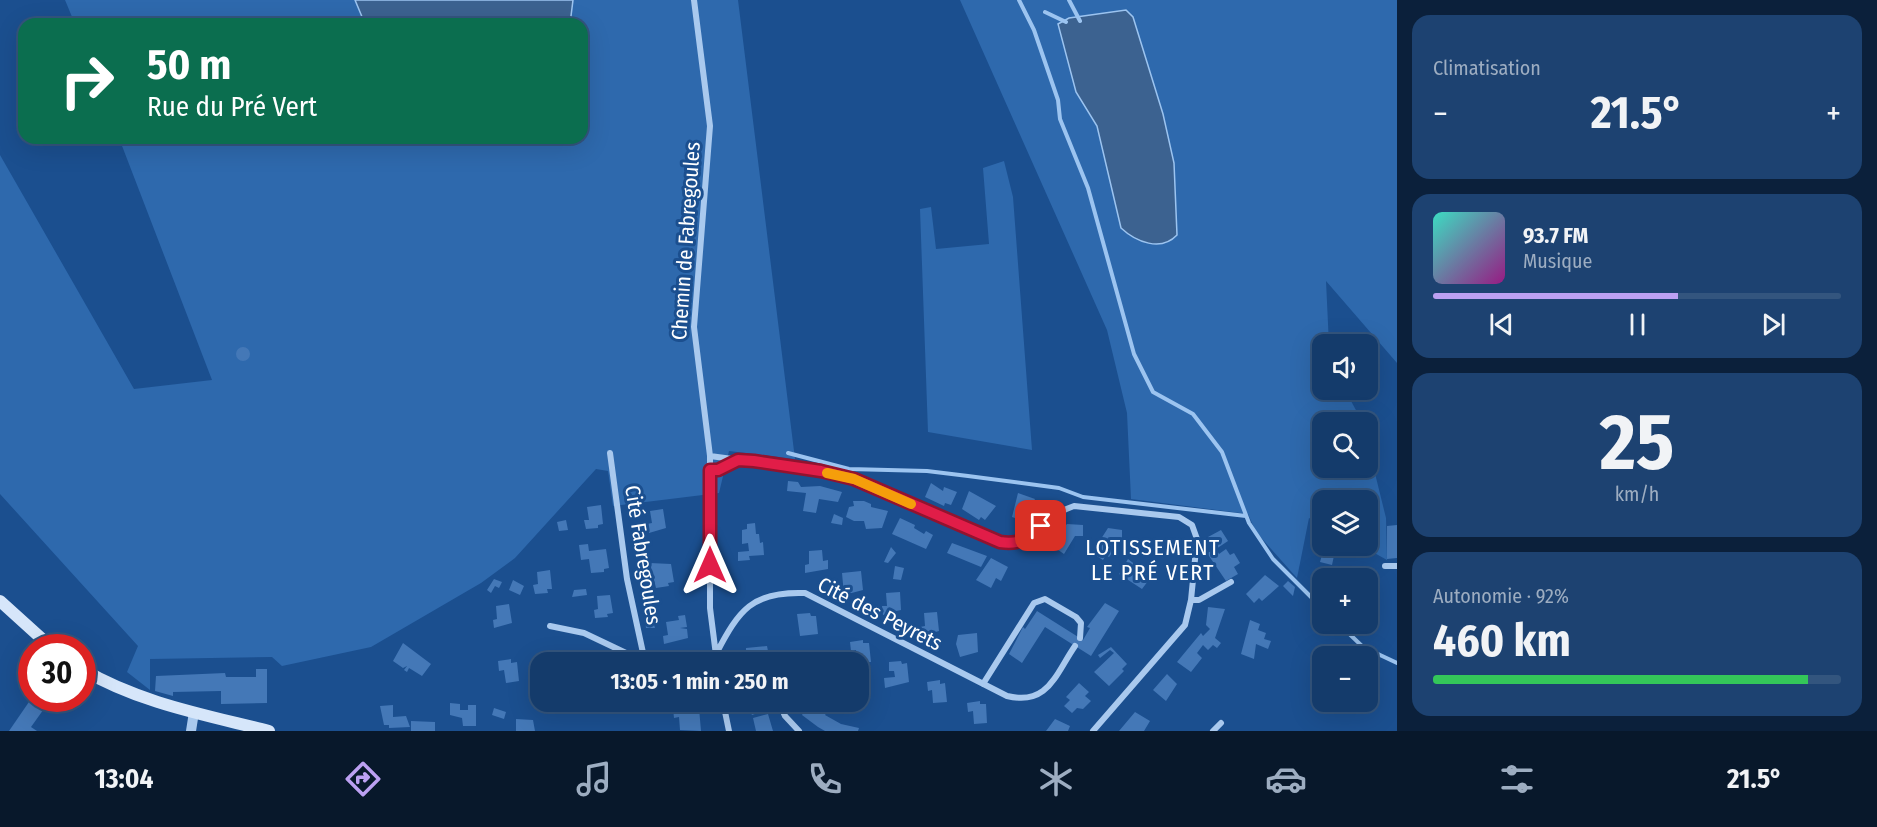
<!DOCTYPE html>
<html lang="fr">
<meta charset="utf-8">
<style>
body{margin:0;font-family:"Fira Sans Condensed",sans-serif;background:#1d4271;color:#f1f3f6;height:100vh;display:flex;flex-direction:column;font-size:22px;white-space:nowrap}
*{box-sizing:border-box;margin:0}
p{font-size:20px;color:#9dadc1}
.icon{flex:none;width:33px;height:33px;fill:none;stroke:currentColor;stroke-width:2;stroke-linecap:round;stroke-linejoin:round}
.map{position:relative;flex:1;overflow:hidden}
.sheet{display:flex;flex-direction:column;gap:15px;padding:15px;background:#0b203b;width:480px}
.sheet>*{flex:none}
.guide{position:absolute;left:18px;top:18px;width:570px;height:126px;border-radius:18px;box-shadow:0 6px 24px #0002,0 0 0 2px #33557e;background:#0b6e4f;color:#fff;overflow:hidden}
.controls{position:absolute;left:1312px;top:334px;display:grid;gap:12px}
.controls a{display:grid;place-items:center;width:66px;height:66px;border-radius:12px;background:#143b6b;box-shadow:0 6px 24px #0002,0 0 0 2px #33557e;font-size:30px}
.speed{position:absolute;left:18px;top:634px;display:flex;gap:12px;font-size:30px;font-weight:700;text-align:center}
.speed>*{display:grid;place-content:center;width:78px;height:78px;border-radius:50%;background:#143b6b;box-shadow:0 6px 24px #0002,0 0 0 2px #33557e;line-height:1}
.speed .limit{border:9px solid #d22;background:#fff;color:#111}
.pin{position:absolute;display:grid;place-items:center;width:51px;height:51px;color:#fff;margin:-26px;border-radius:12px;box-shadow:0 3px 9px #0006}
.me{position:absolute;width:66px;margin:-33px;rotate:0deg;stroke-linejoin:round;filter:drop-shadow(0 0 4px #0008)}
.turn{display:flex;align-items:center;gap:21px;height:126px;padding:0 30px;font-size:27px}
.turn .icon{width:78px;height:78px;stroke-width:2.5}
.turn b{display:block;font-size:42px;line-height:51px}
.big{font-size:45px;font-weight:700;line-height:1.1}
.sheet .tile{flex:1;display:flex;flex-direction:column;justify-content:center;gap:9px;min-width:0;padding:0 21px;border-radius:18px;background:#1d4271}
.sheet .dial{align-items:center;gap:0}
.dial b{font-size:78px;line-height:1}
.song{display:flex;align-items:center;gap:18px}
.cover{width:72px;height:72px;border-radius:9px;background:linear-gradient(135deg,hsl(170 70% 55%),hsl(310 70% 35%))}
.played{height:6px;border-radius:3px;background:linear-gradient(90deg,#bca0f2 60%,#33557e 60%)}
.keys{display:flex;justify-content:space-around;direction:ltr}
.heat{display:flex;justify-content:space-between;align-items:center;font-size:33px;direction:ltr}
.charge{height:9px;border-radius:4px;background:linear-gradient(90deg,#34c759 92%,#33557e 0)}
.trip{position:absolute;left:530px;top:652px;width:339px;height:60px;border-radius:18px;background:#143b6b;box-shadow:0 6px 24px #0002,0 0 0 2px #33557e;font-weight:700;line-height:60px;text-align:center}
.tabs{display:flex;height:96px;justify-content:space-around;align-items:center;background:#08182b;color:#9dadc1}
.tabs .icon{width:42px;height:42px}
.tabs .current{color:#bca0f2}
.tabs b{font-size:27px;color:#f1f3f6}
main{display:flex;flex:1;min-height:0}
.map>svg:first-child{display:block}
</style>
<main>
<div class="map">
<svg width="1397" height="731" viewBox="0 0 1397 731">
<rect width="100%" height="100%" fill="#1b4f8f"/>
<path fill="#2e69ad" d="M65,0H738L795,459L729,451L719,493L613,506L608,471L596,469L515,558L481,583L371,647L282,666L272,657L150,659V690L127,672L138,646L0,494V155L134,389L212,380L119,138H582V24H75Z
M960,0H1397V363L1326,281L1329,345H1323V390H1345L1363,423H1323V468H1368V445L1386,518L1387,560L1362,546H1368V501H1323V525L1309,518L1297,578L1256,532L1248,514L1131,499L1127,413L1107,330Z
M1004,161L1013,197L1032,450L928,432L920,209L931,207L936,249L989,244L983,168Z"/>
<path fill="#3c6290" stroke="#9cc4f0" stroke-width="1.5" d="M355,0H573L570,24H365Z
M1126,10L1133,17L1163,114L1174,163L1177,235C1161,252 1136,242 1121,228L1097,126L1076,92L1058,24L1069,18Z"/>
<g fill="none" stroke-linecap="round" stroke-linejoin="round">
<path stroke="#9cc4f0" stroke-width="4" d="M1019,0L1034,30L1058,100L1060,119L1088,188L1134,354L1153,392L1193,414L1222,452L1249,523L1273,559L1323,609
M1069,0L1080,21
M1045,12L1066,22
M788,453L849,469L927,471L968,476L1059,488L1083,497L1246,516
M1339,624L1363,647L1397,663"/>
</g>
<path fill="#4478b7" d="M236 354a7 7 0 1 1 14 0a7 7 0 1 1-14 0Z
M788,481L798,482L801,487L820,486L842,492L838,502L819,499L816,513L803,511L806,493L787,491Z
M931,483L943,491L944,487L957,492L951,505L945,503L944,506L925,497Z
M969,491L996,506L985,520L981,517L979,520L962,509Z
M1018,493L1035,499L1024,521L1012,517Z
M853,501H864L871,504V507L888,511L882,528L866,529L864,521H854L846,517L849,507L854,506Z
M601,505L603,524L598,525V528L586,529L584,520H589L587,507Z
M663,509L666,528L649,533L647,524L652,523L650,511Z
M834,514L843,518L842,525L831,523Z
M900,518L915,525L914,528L924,534L926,531L933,535L926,549L892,534Z
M566,520L568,530L559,531L557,522Z
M755,523L756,534H759L760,543L763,542L764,555L749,556L750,560L738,561V552L749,551L748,543L742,544V530L747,529V524Z
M1067,524L1083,525V536H1075L1064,554L1048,543Z
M1397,525V558L1387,559V526Z
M1108,528L1122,530V540L1109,557L1106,555L1103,560L1092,553Z
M1221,530L1228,541L1216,549L1219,554L1226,549L1230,555L1234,553L1240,563L1234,567L1238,574L1226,581L1207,553L1214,550L1208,537Z
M952,543L987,556L981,567L947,553Z
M588,544L589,551L606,549L609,568L604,569V572L591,573L589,559L581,560L579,545Z
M1324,546H1344L1346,547L1345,554L1335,551L1332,565L1320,562L1322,555L1318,554L1319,551H1323Z
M891,547L896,553L888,563L884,562Z
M822,550L823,561L828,560V569L805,573V565L809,564V551Z
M991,558L1008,567L1001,581L996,578L991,588L976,580Z
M1128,559L1151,577L1142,589L1119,574Z
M650,563L671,564L674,582L668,583L669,586L656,588Z
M895,566L904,568L901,580L893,579Z
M550,570L552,589H547L548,593L535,594L533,585L538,584L537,572Z
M861,571L863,590L844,595L842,573Z
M1265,575L1279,586L1262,601L1259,598L1254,603L1246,594Z
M494,579L502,582L499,588L495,586L491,593L487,590Z
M513,580L524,586L520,595L509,590Z
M1288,581L1295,587L1293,596L1283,586Z
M586,589L587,595L572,597L574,590Z
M900,592L901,610L896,611V614L883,615L882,606H887L886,593Z
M610,595L613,613L607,614L608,617L595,618L594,610L598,609L597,596Z
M1105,603L1119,611L1091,656L1045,627L1022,663L1009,654L1023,627L1025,629L1037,611L1083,640L1090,628L1087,627Z
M509,604L512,623L494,628L493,620L497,619L496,606Z
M1208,607L1225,609L1215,638L1221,643L1217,648L1213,645L1208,650L1203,645L1197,653L1202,658L1191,672L1177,662L1201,633L1203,636L1210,629L1206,625Z
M644,612H650L655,628H646Z
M937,612L939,631L921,636L920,627L925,626L924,613Z
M810,613L811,616H816L818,634L800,636L797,614Z
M685,615L687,627L680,628L687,629L688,638L664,644L663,636L668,635L666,622L679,620L678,616Z
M1250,620L1260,624L1258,630L1266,633L1264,639L1271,641L1268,649L1256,644L1254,659L1241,654Z
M977,633L978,652L960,657L956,644L958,635Z
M863,640V643H869L871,662H866L867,670L858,671L856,650L851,651L850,642Z
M403,643L431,664L422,676L409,668L407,672L404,670L407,666L403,668L393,661Z
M767,646L768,651H775L776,659L785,657L794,663H742L741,655L746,654V648Z
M1111,647L1127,664L1122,669L1124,671L1109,686L1094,672L1114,653L1110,650L1100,658L1098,655Z
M511,659V663L517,662L519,681L506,683L504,670L499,671L498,661Z
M901,661L902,664L907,663L909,682L885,688L884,678L895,677L894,671H889V662Z
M256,669H267V703L221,704V691L173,692V696L155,691L156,676L225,673L226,677H256Z
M1167,674L1177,684L1166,701L1153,690Z
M940,680V684L945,683L947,702L933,703L932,690L928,691L927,682Z
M1079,683L1089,692L1085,696L1091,701L1083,709L1077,708L1072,713L1064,706L1070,700L1066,697Z
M31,699H51L31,727L37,731H9Z
M980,701V704H986L987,723L974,724L973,711L968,712L967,703Z
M628,702H641L642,705H638L639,711L630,713Z
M746,702L767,703L769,709L752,715Z
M809,702H817L829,709L825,715L841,724L859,728L858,731H825L818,727L802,715Z
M450,703L460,704V710H468V705H476V726H463L462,718L450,715Z
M393,705V717L406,716L410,727L389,728V725H384L380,706Z
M686,707V710L699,708L701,731L680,730L679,717L674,718L673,708Z
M494,708L506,712L504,719L492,715Z
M1135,712L1150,721L1144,731H1119Z
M768,714L773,731H756L753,718Z
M516,719L533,720L535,731H516Z
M1055,719L1070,726L1068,731H1046Z
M411,721L435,722V731H411Z"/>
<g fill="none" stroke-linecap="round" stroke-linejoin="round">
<path stroke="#a9c9ee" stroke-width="6" d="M694,0L710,126L694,327L710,456V608L717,663
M610,453L627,579L645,662L648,663
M710,456L821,471L854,479L993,541C1036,551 1037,518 1074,506L1179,517L1192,525L1197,539L1191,600L1185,625L1093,731
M710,470H718L738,461
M1385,566H1397
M1191,600H1199L1231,582
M550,626L584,633L645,662
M716,654C739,610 752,591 805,593L1007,696C1048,706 1055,675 1075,646
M983,684L1034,603L1045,599L1076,617L1081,623L1080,638
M723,702L729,731
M779,702L785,716L799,731
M1213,731L1221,723"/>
<path stroke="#a9c9ee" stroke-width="10" d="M191,731L194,712"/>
<path stroke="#d6e6fa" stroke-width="12" d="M0,601L52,648
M82,669C139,703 206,715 269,731"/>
</g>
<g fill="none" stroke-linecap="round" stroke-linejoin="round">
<defs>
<path id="route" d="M710,565V470H718L738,460L754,461L821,471L854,479L1000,542C1020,545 1027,539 1041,526"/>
</defs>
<use href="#route" stroke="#92132f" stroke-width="15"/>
<use href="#route" stroke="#e11d48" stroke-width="10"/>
<path stroke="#f59e0b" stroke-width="10" d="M827,473L854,479L911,504"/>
</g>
<g text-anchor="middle" stroke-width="6" stroke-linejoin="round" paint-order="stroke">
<g font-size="21" fill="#fff" stroke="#1b4f8f">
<text transform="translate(686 241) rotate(-86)" y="7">Chemin de Fabregoules</text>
<text transform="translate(643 555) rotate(81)" y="7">Cité Fabregoules</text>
<text transform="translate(880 614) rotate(27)" y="7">Cité des Peyrets</text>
</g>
<g font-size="22" letter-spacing="1.5" fill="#fff" stroke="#1b4f8f">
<text x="1153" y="555">LOTISSEMENT<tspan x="1153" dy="25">LE PRÉ VERT</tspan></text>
</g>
</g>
</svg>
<div class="controls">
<a><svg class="icon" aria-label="sound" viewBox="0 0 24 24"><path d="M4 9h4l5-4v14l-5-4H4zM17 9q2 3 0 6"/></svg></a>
<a><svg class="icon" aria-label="search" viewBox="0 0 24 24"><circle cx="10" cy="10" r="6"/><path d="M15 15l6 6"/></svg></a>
<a><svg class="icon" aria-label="layers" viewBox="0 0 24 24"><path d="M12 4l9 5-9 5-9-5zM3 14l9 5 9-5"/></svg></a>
<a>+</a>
<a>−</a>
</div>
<div class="speed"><div class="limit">30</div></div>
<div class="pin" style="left:1041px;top:526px;background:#d93025"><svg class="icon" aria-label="arrive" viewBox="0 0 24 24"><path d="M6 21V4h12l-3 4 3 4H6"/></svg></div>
<svg class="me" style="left:710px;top:565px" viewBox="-20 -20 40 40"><path d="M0-17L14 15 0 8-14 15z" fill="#e11d48" stroke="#fff" stroke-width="4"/></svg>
<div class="trip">13:05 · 1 min · 250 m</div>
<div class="guide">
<div class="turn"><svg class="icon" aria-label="right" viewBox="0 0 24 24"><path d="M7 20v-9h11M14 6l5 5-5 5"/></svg><div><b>50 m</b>Rue du Pré Vert</div></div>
</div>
</div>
<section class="sheet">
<div class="tile"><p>Climatisation</p>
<div class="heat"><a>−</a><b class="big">21.5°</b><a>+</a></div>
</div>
<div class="tile">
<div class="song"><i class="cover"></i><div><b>93.7 FM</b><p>Musique</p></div></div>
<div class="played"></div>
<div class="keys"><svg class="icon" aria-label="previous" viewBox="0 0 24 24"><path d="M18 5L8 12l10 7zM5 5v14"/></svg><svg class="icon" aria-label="pause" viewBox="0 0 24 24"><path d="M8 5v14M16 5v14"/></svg><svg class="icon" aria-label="next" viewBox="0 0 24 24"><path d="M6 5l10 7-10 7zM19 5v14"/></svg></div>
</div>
<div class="tile dial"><b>25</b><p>km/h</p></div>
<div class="tile"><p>Autonomie · 92%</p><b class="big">460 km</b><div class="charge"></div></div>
</section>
</main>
<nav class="tabs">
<b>13:04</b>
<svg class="icon current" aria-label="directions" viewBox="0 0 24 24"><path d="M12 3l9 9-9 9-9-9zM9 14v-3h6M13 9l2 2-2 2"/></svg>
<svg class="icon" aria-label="music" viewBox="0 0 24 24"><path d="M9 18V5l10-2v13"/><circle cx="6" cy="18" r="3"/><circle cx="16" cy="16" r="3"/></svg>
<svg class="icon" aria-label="phone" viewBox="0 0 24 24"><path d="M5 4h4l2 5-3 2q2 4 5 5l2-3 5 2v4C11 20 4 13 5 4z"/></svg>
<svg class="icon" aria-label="climate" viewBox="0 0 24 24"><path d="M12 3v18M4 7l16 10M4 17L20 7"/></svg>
<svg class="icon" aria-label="car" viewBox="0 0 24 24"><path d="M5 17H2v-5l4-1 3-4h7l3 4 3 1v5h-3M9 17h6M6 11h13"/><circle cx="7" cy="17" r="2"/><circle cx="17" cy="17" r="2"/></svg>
<svg class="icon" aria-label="filters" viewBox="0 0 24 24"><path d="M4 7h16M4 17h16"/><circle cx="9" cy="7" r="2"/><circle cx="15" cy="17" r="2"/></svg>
<b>21.5°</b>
</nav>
